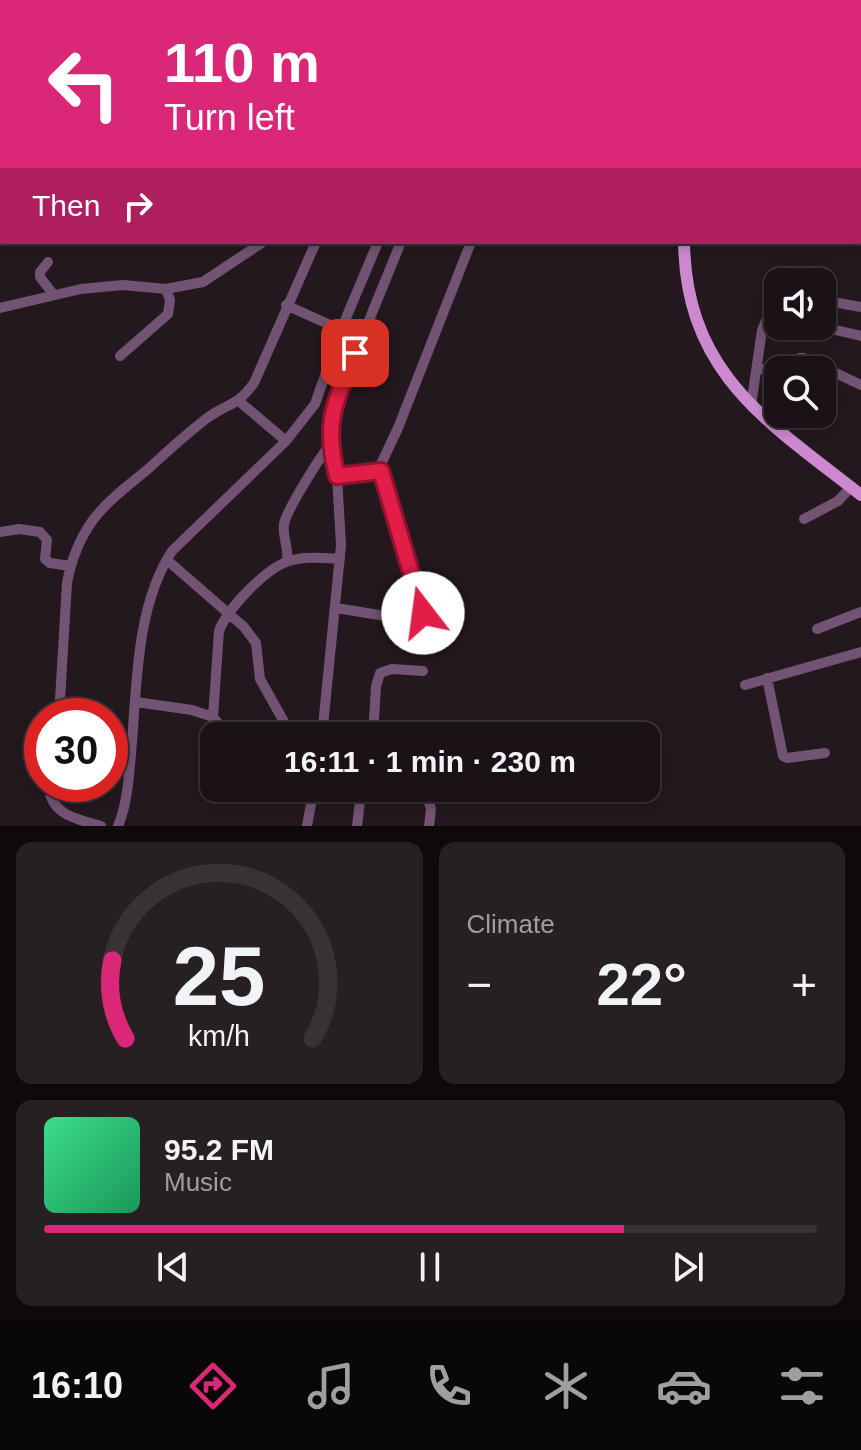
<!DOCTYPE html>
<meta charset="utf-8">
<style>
body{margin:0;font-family:Arial,sans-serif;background:#272023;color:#f1f3f6;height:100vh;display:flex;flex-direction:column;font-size:30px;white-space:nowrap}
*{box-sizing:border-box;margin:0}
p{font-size:26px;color:#9f9ea1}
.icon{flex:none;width:44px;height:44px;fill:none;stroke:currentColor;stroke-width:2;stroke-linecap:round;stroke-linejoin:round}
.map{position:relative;height:826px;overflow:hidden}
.drawer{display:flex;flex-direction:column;gap:16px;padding:16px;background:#0e0a0c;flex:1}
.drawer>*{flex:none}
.hud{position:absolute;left:0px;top:0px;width:862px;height:244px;box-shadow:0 4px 12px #0003,0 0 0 2px #383235;background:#db2777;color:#fff;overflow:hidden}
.tools{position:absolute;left:764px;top:268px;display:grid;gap:16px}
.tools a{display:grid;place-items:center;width:72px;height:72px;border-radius:16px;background:#1a1216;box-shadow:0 4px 12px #0003,0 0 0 2px #383235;font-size:40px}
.speed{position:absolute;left:24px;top:698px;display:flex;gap:16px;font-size:40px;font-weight:700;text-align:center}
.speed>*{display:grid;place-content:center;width:104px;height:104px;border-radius:50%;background:#1a1216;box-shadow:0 4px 12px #0003,0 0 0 2px #383235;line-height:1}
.speed .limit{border:12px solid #d22;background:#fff;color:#111}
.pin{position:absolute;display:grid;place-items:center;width:68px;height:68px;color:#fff;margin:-34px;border-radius:16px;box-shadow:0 4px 12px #0006}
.me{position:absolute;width:88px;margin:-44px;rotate:345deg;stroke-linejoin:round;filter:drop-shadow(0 0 6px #0008)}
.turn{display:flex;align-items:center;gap:28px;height:168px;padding:0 32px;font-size:36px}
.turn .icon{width:104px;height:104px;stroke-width:2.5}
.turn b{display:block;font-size:56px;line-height:68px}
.then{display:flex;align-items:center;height:76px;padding:0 32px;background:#0003;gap:16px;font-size:30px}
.big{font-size:60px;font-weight:800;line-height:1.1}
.drawer .tile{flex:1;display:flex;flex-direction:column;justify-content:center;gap:12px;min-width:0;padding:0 28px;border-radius:16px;background:#272023}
.drawer .dial{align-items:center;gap:0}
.dial svg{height:208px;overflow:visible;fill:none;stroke:#383235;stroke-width:7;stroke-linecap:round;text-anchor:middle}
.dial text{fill:#f1f3f6;stroke:none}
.song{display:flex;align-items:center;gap:24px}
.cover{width:96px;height:96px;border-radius:12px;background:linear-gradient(135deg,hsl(150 70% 55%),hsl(150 70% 35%))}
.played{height:8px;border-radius:4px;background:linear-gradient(90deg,#db2777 75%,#383235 75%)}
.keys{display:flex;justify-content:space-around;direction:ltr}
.heat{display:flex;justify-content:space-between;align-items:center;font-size:44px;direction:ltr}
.drawer .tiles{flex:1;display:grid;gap:16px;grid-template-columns:1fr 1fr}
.tile:last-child{grid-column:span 2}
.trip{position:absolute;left:200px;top:722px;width:460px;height:80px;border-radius:16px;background:#1a1216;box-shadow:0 4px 12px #0003,0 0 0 2px #383235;font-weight:800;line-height:80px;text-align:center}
.tabs{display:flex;height:128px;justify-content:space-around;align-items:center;background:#0a0709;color:#9f9ea1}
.tabs .icon{width:56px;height:56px}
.tabs .selected{color:#db2777}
.tabs b{font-size:36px;color:#f1f3f6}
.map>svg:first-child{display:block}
</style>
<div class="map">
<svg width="861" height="826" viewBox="0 0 861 826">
<rect width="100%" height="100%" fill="#23181e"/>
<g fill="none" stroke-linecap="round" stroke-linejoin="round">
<path stroke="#735374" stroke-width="10" d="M160,2L161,0
M476,2L477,0
M499,2L500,0
M574,2L575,0
M860,117L861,116
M860,156H861
M0,203L2,200
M48,262L40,272V277L53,294
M822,300L861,307
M286,305L341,330
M0,308L81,289L123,285L166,289L203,282L263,242
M818,326L861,336
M120,356L168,314L170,300L166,289
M757,367L778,375
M793,370L799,358H804L861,385
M240,402L286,441
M751,406L762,330L778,294
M337,476L381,471
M804,519L838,501L851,487
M0,532L19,529L40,532L47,540L45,559L50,563L70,566
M167,560L244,627L256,643L260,679L292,736
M287,561C289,548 282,536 284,524C287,509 319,459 329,446
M336,608L410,620L419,618L423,613L381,464L398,428L471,242
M817,629L861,612
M767,678L783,756L787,758L825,753
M745,685L861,652
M136,702L192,710L213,717
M59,716L67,583C71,561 80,538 93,520C108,500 129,485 148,469C168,451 188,432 210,416C232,401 236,407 254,383L316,242
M373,730L435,735
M236,736L226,732L213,717L219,631C227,609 266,568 289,561C305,556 323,558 340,559
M322,736L341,545L337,476L329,446L330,422L336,401L401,242
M373,736L376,686L380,673L392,669L423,671
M49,784C49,815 77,819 101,826
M318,788L424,798L428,800L431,809L429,826
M118,826C127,805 129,777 131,754C137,688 135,608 172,551L286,441L315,404L341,330L378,242
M307,826L314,788
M357,826L361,792"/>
<path stroke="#cc89d0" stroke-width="12" d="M685,0L686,2
M684,242C686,374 768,422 861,495"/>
<path stroke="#ef9ef4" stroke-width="14" d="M51,2L53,0
M0,73L2,71"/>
</g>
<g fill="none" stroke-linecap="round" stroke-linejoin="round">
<defs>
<path id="route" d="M355,353C335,404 323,421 337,476L381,471L423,613"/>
</defs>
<use href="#route" stroke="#92132f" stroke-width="20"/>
<use href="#route" stroke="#e11d48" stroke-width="14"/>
</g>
</svg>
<div class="tools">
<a><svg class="icon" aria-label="sound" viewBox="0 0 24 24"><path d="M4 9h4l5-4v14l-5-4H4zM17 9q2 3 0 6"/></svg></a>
<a><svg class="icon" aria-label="search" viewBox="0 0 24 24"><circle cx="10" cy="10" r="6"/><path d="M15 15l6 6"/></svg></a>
</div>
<div class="speed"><div class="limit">30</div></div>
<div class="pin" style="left:355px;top:353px;background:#d93025"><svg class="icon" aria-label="arrive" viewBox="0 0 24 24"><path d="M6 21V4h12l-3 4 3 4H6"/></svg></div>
<svg class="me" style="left:423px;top:613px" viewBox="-20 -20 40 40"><circle r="19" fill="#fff"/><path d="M0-13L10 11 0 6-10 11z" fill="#e11d48"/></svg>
<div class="trip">16:11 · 1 min · 230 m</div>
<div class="hud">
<div class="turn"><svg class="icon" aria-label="left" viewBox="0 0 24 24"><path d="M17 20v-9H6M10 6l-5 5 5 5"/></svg><div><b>110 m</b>Turn left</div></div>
<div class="then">Then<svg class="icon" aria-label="right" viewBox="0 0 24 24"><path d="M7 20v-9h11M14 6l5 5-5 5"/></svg></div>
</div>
</div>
<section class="drawer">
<div class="tiles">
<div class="tile dial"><svg viewBox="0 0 100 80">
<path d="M14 69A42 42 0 1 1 86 69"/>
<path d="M14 69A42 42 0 0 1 9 39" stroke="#db2777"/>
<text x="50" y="56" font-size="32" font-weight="700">25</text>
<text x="50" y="72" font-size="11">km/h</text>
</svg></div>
<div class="tile"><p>Climate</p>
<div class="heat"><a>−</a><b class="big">22°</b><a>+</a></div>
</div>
<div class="tile">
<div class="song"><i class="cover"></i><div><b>95.2 FM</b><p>Music</p></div></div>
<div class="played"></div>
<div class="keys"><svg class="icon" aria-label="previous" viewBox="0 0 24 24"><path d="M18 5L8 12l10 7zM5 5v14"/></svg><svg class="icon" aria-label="pause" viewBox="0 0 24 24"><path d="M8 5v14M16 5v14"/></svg><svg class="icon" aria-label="next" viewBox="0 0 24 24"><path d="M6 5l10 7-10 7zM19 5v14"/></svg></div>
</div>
</div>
</section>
<nav class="tabs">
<b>16:10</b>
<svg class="icon selected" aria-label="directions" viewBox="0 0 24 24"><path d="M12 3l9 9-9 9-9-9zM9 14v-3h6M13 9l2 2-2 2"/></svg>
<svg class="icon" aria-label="music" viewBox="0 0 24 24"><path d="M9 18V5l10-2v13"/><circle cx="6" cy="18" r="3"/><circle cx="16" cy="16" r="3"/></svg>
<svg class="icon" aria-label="phone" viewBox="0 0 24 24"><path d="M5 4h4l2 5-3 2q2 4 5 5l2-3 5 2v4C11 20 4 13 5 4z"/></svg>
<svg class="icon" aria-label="climate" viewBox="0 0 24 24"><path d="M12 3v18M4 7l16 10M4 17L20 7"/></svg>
<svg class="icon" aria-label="car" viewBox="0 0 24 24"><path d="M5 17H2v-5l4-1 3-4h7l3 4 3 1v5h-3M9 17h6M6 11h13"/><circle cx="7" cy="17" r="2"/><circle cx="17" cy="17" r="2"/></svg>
<svg class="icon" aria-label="filters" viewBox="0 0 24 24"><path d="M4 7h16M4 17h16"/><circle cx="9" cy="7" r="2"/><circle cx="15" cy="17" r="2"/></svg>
</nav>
